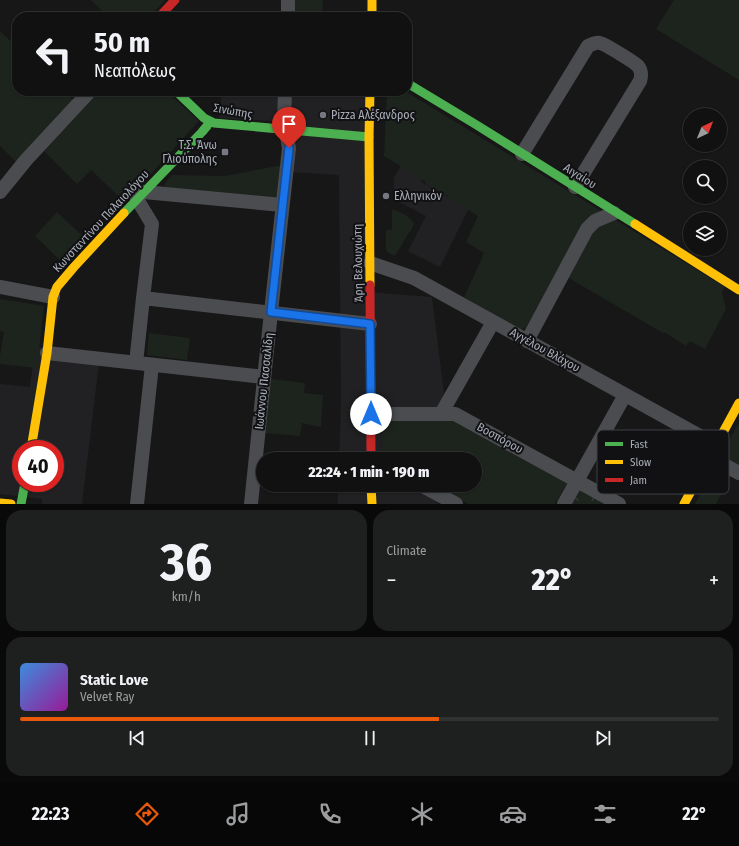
<!DOCTYPE html>
<meta charset="utf-8">
<style>
body{margin:0;font-family:"Fira Sans Condensed",sans-serif;background:#1e1f1f;color:#f1f3f6;height:100vh;display:flex;flex-direction:column;font-size:15px;white-space:nowrap}
*{box-sizing:border-box;margin:0}
p{font-size:13px;color:#9c9d9f}
.icon{flex:none;width:22px;height:22px;fill:none;stroke:currentColor;stroke-width:2;stroke-linecap:round;stroke-linejoin:round}
.map{position:relative;height:504px;overflow:hidden}
.drawer{display:flex;flex-direction:column;gap:6px;padding:6px;background:#090909;flex:1}
.drawer>*{flex:none}
.banner{position:absolute;left:12px;top:12px;width:400px;height:84px;border-radius:16px;box-shadow:0 1px 3px #0004,0 0 0 1px #303131;background:#111;color:#f1f3f6;overflow:hidden}
.needle{width:26px;rotate:43deg}
.fabs{position:absolute;left:683px;top:108px;display:grid;gap:8px}
.fabs a{display:grid;place-items:center;width:44px;height:44px;border-radius:50%;background:#111;box-shadow:0 1px 3px #0004,0 0 0 1px #303131;font-size:20px}
.speed{position:absolute;left:12px;top:440px;display:flex;gap:8px;font-size:20px;font-weight:700;text-align:center}
.speed>*{display:grid;place-content:center;width:52px;height:52px;border-radius:50%;background:#111;box-shadow:0 1px 3px #0004,0 0 0 1px #303131;line-height:1}
.speed .limit{border:6px solid #d22;background:#fff;color:#111}
.pin{position:absolute;display:grid;place-items:center;width:34px;height:34px;color:#fff;margin:-41px -17px;border-radius:50% 50% 50% 0;rotate:-45deg;box-shadow:0 0 4px #0007}
.pin .icon{rotate:45deg}
.me{position:absolute;width:44px;margin:-22px;rotate:0deg;stroke-linejoin:round;filter:drop-shadow(0 0 3px #0008)}
.turn{display:flex;align-items:center;gap:14px;height:84px;padding:0 16px;font-size:18px}
.turn .icon{width:52px;height:52px;stroke-width:2.5}
.turn b{display:block;font-size:28px;line-height:34px}
.big{font-size:30px;font-weight:800;line-height:1.1}
.drawer .widget{flex:1;display:flex;flex-direction:column;justify-content:center;gap:6px;min-width:0;padding:0 14px;border-radius:16px;background:#1e1f1f}
.drawer .dial{align-items:center;gap:0}
.dial b{font-size:52px;line-height:1}
.song{display:flex;align-items:center;gap:12px}
.cover{width:48px;height:48px;border-radius:6px;background:linear-gradient(135deg,hsl(210 70% 55%),hsl(300 70% 35%))}
.played{height:4px;border-radius:2px;background:linear-gradient(90deg,#ea580c 60%,#303131 60%)}
.keys{display:flex;justify-content:space-around;direction:ltr}
.heat{display:flex;justify-content:space-between;align-items:center;font-size:22px;direction:ltr}
.drawer .tiles{flex:1;display:grid;gap:6px;grid-template-columns:1fr 1fr}
.widget:last-child{grid-column:span 2}
.trip{position:absolute;left:256px;top:452px;width:226px;height:40px;border-radius:20px;background:#111;box-shadow:0 1px 3px #0004,0 0 0 1px #303131;font-weight:800;line-height:40px;text-align:center}
.tabs{display:flex;height:64px;justify-content:space-around;align-items:center;background:#070707;color:#9c9d9f}
.tabs .icon{width:28px;height:28px}
.tabs .active{color:#ea580c}
.tabs b{font-size:18px;color:#f1f3f6}
.map>svg:first-child{display:block}
</style>
<div class="map">
<svg width="739" height="504" viewBox="0 0 739 504">
<defs>
<pattern id="park-crowns" width="20" height="18" patternUnits="userSpaceOnUse"><rect width="20" height="18" fill="#1d241e"/><path d="M2 6a3 3 0 1 1 6 0M12 15a3 3 0 1 1 6 0" fill="none" stroke="#3b413d"/></pattern>
</defs>
<rect width="100%" height="100%" fill="#171717"/>
<path fill="#212123" fill-rule="evenodd" d="M222,91H369L368,292L432,297L447,418L382,420L381,459H339L341,406L339,175L287,172L288,122L219,118Z
M401,166L423,178L421,182L469,208L440,267L408,251L426,216L393,199L394,177Z
M35,347L100,355L82,504H42V499L0,494V384L30,387ZM21,449H55V483H21Z
M338,485H432L438,500L439,504H338Z"/>
<path fill="#1d241e" d="M91,0H165L149,17H108Z
M293,0H323L322,17H293Z
M674,0H739V80L656,29Z
M0,31L17,47V91H63L73,100L16,162L0,146Z
M96,91H166L199,121L125,202L91,170L77,184L42,149Z
M387,91H405L725,287L722,292L726,309L705,349L690,341L686,346L664,332L663,333L567,277L559,267L526,327L521,330L464,297L478,267L484,253L466,242L478,216L446,195L425,184L426,182L384,156Z
M282,165L277,202L164,191L165,183L172,175L225,176Z
M392,209C400,212 411,216 414,224L411,231L408,234L395,256L387,252L386,249V230H392Z
M57,212L87,240L64,264L35,236Z
M0,299L44,306L37,368L0,364V356L4,332L0,331Z
M149,333L190,338L187,360L147,355Z
M271,379L305,383L304,393L323,395L321,427L302,423L300,436L265,433Z
M447,418L568,482L555,504H468L432,485H475V459H381L382,420Z
M738,424L739,425V467L736,466L716,504H695Z"/>
<path fill="url(#park-crowns)" d="M578,487L610,504H569Z"/>
<g fill="none" stroke-linecap="round" stroke-linejoin="round">
<path stroke="#4b4c50" stroke-width="14" d="M288,17V0
M522,154L588,46C592,44 596,42 600,43C605,44 634,62 638,66C641,70 642,75 640,81L575,187
M0,192L26,160L90,91
M144,192L282,205
M370,263L414,278L716,445
M0,287L53,297
M143,298L370,324
M527,341L587,229L595,221L614,213
M47,353L264,377
M136,363L143,298L152,224L137,199
M371,414H455L619,504
M441,414L493,322
M710,457L739,473
M421,485L456,504
M137,504L152,365
M251,504L271,312L289,148L284,121L285,91
M564,504L625,395"/>
<path stroke="#4caf50" stroke-width="9" d="M407,83L475,124L635,224
M176,91L204,118L214,123L369,137
M124,213L202,132L207,126L209,121
M21,504L25,483"/>
<path stroke="#ffc107" stroke-width="9" d="M372,0V17
M635,224L739,290
M370,285L369,137L370,91
M31,449L47,353L53,297L57,287L74,267L124,213
M371,485L372,504
M0,503L11,504
M684,504L739,403"/>
<path stroke="#c62828" stroke-width="9" d="M159,17L175,0
M370,285L371,459"/>
</g>
<g fill="none" stroke-linecap="round" stroke-linejoin="round">
<defs>
<path id="route" d="M289,148L271,312L370,324L371,414"/>
</defs>
<use href="#route" stroke="#114b97" stroke-width="10"/>
<use href="#route" stroke="#1a73e8" stroke-width="7"/>
</g>
<g fill="#757880" stroke="#111113" stroke-width="1.5">
<circle cx="323" cy="115" r="4"/>
<rect x="221" y="148" width="8" height="8" rx="2"/>
<circle cx="386" cy="196" r="4"/>
</g>
<g text-anchor="middle" stroke-width="4" stroke-linejoin="round" paint-order="stroke">
<g font-size="12" fill="#a8adb8" stroke="#111113">
<text transform="translate(233 111) rotate(10)" y="4">Σινώπης</text>
<text transform="translate(580 176) rotate(32)" y="4">Αιγαίου</text>
<text transform="translate(101 221) rotate(-47)" y="4">Κωνσταντίνου Παλαιολόγου</text>
<text transform="translate(358 263) rotate(-91)" y="4">Άρη Βελουχιώτη</text>
<text transform="translate(545 350) rotate(29)" y="4">Αγγέλου Βλάχου</text>
<text transform="translate(264 381) rotate(-84)" y="4">Ιωάννου Πασσαλίδη</text>
<text transform="translate(500 438) rotate(29)" y="4">Βοσπόρου</text>
</g>
<g font-size="12" fill="#a8adb8" stroke="#111113" text-anchor="start">
<text x="331" y="119">Pizza Αλέξανδρος</text>
<text x="217" y="149" text-anchor="end">Τ.Σ. Άνω<tspan x="217" dy="14">Γλιούπολης</tspan></text>
<text x="394" y="200">Ελληνικόν</text>
</g>
</g>
<rect x="597" y="430" width="132" height="64" rx="6" fill="#111113" stroke="#3e4045" stroke-width="1"/>
<rect x="605" y="442" width="18" height="4" fill="#4caf50"/>
<rect x="605" y="460" width="18" height="4" fill="#ffc107"/>
<rect x="605" y="478" width="18" height="4" fill="#c62828"/>
<g font-size="11" fill="#a8adb8">
<text x="630" y="448">Fast</text>
<text x="630" y="466">Slow</text>
<text x="630" y="484">Jam</text>
</g>
</svg>
<div class="fabs">
<a><svg class="needle" viewBox="-14 -14 28 28"><path d="M0-13l5 13h-10z" fill="#e53935"/><path d="M0 13l5-13h-10z" fill="#9c9d9f"/></svg></a>
<a><svg class="icon" aria-label="search" viewBox="0 0 24 24"><circle cx="10" cy="10" r="6"/><path d="M15 15l6 6"/></svg></a>
<a><svg class="icon" aria-label="layers" viewBox="0 0 24 24"><path d="M12 4l9 5-9 5-9-5zM3 14l9 5 9-5"/></svg></a>
</div>
<div class="speed"><div class="limit">40</div></div>
<div class="pin" style="left:289px;top:148px;background:#d93025"><svg class="icon" aria-label="arrive" viewBox="0 0 24 24"><path d="M6 21V4h12l-3 4 3 4H6"/></svg></div>
<svg class="me" style="left:371px;top:414px" viewBox="-20 -20 40 40"><circle r="19" fill="#fff"/><path d="M0-13L10 11 0 6-10 11z" fill="#1a73e8"/></svg>
<div class="trip">22:24 · 1 min · 190 m</div>
<div class="banner">
<div class="turn"><svg class="icon" aria-label="left" viewBox="0 0 24 24"><path d="M17 20v-9H6M10 6l-5 5 5 5"/></svg><div><b>50 m</b>Νεαπόλεως</div></div>
</div>
</div>
<section class="drawer">
<div class="tiles">
<div class="widget dial"><b>36</b><p>km/h</p></div>
<div class="widget"><p>Climate</p>
<div class="heat"><a>−</a><b class="big">22°</b><a>+</a></div>
</div>
<div class="widget">
<div class="song"><i class="cover"></i><div><b>Static Love</b><p>Velvet Ray</p></div></div>
<div class="played"></div>
<div class="keys"><svg class="icon" aria-label="previous" viewBox="0 0 24 24"><path d="M18 5L8 12l10 7zM5 5v14"/></svg><svg class="icon" aria-label="pause" viewBox="0 0 24 24"><path d="M8 5v14M16 5v14"/></svg><svg class="icon" aria-label="next" viewBox="0 0 24 24"><path d="M6 5l10 7-10 7zM19 5v14"/></svg></div>
</div>
</div>
</section>
<nav class="tabs">
<b>22:23</b>
<svg class="icon active" aria-label="directions" viewBox="0 0 24 24"><path d="M12 3l9 9-9 9-9-9zM9 14v-3h6M13 9l2 2-2 2"/></svg>
<svg class="icon" aria-label="music" viewBox="0 0 24 24"><path d="M9 18V5l10-2v13"/><circle cx="6" cy="18" r="3"/><circle cx="16" cy="16" r="3"/></svg>
<svg class="icon" aria-label="phone" viewBox="0 0 24 24"><path d="M5 4h4l2 5-3 2q2 4 5 5l2-3 5 2v4C11 20 4 13 5 4z"/></svg>
<svg class="icon" aria-label="climate" viewBox="0 0 24 24"><path d="M12 3v18M4 7l16 10M4 17L20 7"/></svg>
<svg class="icon" aria-label="car" viewBox="0 0 24 24"><path d="M5 17H2v-5l4-1 3-4h7l3 4 3 1v5h-3M9 17h6M6 11h13"/><circle cx="7" cy="17" r="2"/><circle cx="17" cy="17" r="2"/></svg>
<svg class="icon" aria-label="filters" viewBox="0 0 24 24"><path d="M4 7h16M4 17h16"/><circle cx="9" cy="7" r="2"/><circle cx="15" cy="17" r="2"/></svg>
<b>22°</b>
</nav>
